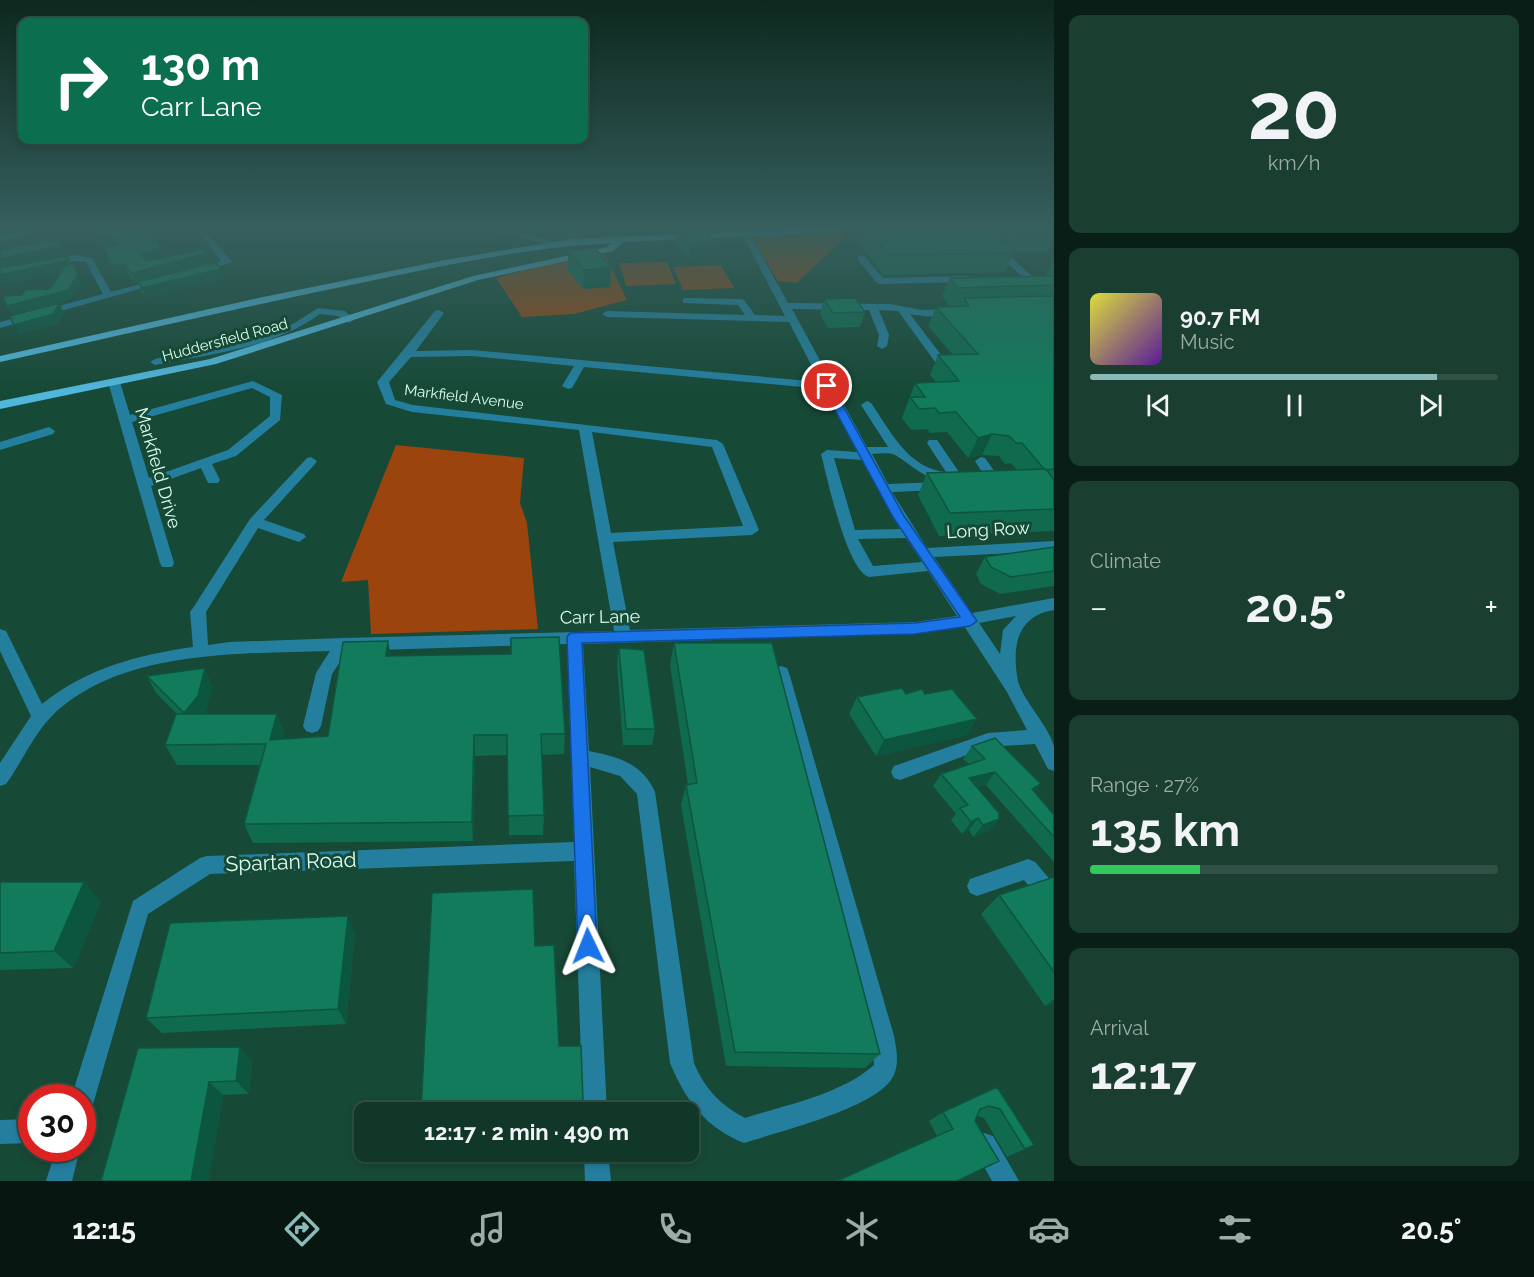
<!DOCTYPE html>
<meta charset="utf-8">
<style>
body{margin:0;font-family:Raleway,sans-serif;background:#1a3f31;color:#f1f3f6;height:100vh;display:flex;flex-direction:column;font-size:22px;white-space:nowrap}
*{box-sizing:border-box;margin:0}
p{font-size:20px;color:#9caca8}
.icon{flex:none;width:33px;height:33px;fill:none;stroke:currentColor;stroke-width:2;stroke-linecap:round;stroke-linejoin:round}
.map{position:relative;flex:1;overflow:hidden}
.sheet{display:flex;flex-direction:column;gap:15px;padding:15px;background:#091e17;width:480px}
.sheet>*{flex:none}
.hud{position:absolute;left:18px;top:18px;width:570px;height:126px;border-radius:12px;box-shadow:0 3px 9px #0003,0 0 0 2px #305146;background:#0b6e4f;color:#fff;overflow:hidden}
.speed{position:absolute;left:18px;top:1084px;display:flex;gap:12px;font-size:30px;font-weight:700;text-align:center}
.speed>*{display:grid;place-content:center;width:78px;height:78px;border-radius:50%;background:#113729;box-shadow:0 3px 9px #0003,0 0 0 2px #305146;line-height:1}
.speed .limit{border:9px solid #d22;background:#fff;color:#111}
.pin{position:absolute;display:grid;place-items:center;width:51px;height:51px;color:#fff;margin:-26px;border:3px solid #fff;border-radius:50%;box-shadow:0 2px 6px #0007}
.me{position:absolute;width:66px;margin:-33px;rotate:358deg;stroke-linejoin:round;filter:drop-shadow(0 0 4px #0008)}
.turn{display:flex;align-items:center;gap:21px;height:126px;padding:0 24px;font-size:27px}
.turn .icon{width:78px;height:78px;stroke-width:2.5}
.turn b{display:block;font-size:42px;line-height:51px}
.big{font-size:45px;font-weight:700;line-height:1.1}
.sheet .widget{flex:1;display:flex;flex-direction:column;justify-content:center;gap:9px;min-width:0;padding:0 21px;border-radius:12px;background:#1a3f31}
.sheet .dial{align-items:center;gap:0}
.dial b{font-size:78px;line-height:1}
.song{display:flex;align-items:center;gap:18px}
.cover{width:72px;height:72px;border-radius:9px;background:linear-gradient(135deg,hsl(60 70% 55%),hsl(270 70% 35%))}
.played{height:6px;border-radius:3px;background:linear-gradient(90deg,#8bbbb9 85%,#305146 85%)}
.keys{display:flex;justify-content:space-around;direction:ltr}
.heat{display:flex;justify-content:space-between;align-items:center;font-size:33px;direction:ltr}
.charge{height:9px;border-radius:4px;background:linear-gradient(90deg,#34c759 27%,#305146 0)}
.trip{position:absolute;left:354px;top:1102px;width:345px;height:60px;border-radius:12px;background:#113729;box-shadow:0 3px 9px #0003,0 0 0 2px #305146;font-weight:700;line-height:60px;text-align:center}
.dock{display:flex;height:96px;justify-content:space-around;align-items:center;background:#071610;color:#9caca8}
.dock .icon{width:42px;height:42px}
.dock .current{color:#8bbbb9}
.dock b{font-size:27px;color:#f1f3f6}
main{display:flex;flex:1;min-height:0}
.map>svg:first-child{display:block}
</style>
<main>
<div class="map">
<svg width="1054" height="1181" viewBox="0 0 1054 1181">
<rect width="100%" height="100%" fill="#174937"/>
<path fill="#9c440e" d="M849,233L797,283L778,281L756,245V238L766,235Z
M605,254L627,300L574,314L522,317L496,278L557,262Z
M667,262L676,284L626,286L619,263Z
M721,265L734,288L683,290L673,267Z
M396,445L524,458L520,503L527,523L538,629L371,634L368,580L341,582Z"/>
<g fill="none" stroke-linecap="round" stroke-linejoin="round">
<path fill="#247f9f" fill-rule="evenodd" d="M478,227H493L565,244L561,247Z
M567,227H575V244L568,242Z
M202,228H208L209,234L232,262L199,274L196,273V269L221,261L201,234Z
M745,229L749,232L788,303L891,304L922,310L954,309L959,312C948,320 923,316 910,314L951,368L945,371L941,370L898,311L879,310L889,335L887,346L882,349L877,346L879,335L869,310L792,309L867,447H888L861,405L867,401L871,403C890,430 908,469 946,472L927,443L929,440H937L961,475C942,495 911,464 895,455C889,452 878,454 872,454L888,484L940,482L947,486L940,490L892,492L927,548L1054,541V551L934,557L972,613L1054,598V610C1015,616 1012,650 1018,681C1022,699 1051,729 1054,747C1054,755 1054,763 1054,771L1048,769L1035,744L988,747L900,780L894,778L891,772L894,766L900,764L988,733L1027,730L1007,692L964,626L915,634L583,644L589,751C618,757 642,763 655,792L694,1063C704,1088 721,1106 745,1118C788,1104 840,1095 874,1065L872,1036L773,673L775,668L781,666L787,668L789,673L894,1036C897,1051 900,1067 891,1080C871,1109 778,1132 744,1143C705,1127 686,1101 670,1063L637,794L620,776L590,767L607,1113H583L574,861L210,874L148,914L94,1101L91,1110L82,1113V1098H71L133,901L200,858L207,856L574,842L567,644L347,651L332,674L321,726L318,731L312,733L306,731L303,726L316,673L330,651C241,654 120,649 52,716C33,735 22,762 6,784L0,786V763L31,716L0,651V629L6,631L42,704C87,668 137,655 193,647L190,612L193,608L250,519L307,458L311,457L317,461L315,464L264,520L304,534L306,537L299,542L258,528L206,612L208,645L230,642L343,638L614,631L579,430L412,412L386,404L377,382L435,311L439,310L444,313L416,351L472,350L820,382L789,322L607,317L602,314L607,311L745,315L738,305L683,303V299L686,298L741,299L744,300L755,315L785,316L741,232ZM472,356L574,366L562,386L568,389L572,388L584,367L824,389L857,452L827,450L821,454C827,477 847,571 869,577L928,571L957,616L915,622L630,630L613,542L752,535L759,530L723,444L717,440L413,405L395,400L389,382L411,357ZM592,432L712,447L743,526L611,533ZM834,458L862,460L900,529L855,530ZM906,538L922,562L873,566L858,539ZM1016,616L1003,630L1000,654L979,623Z
M27,230L30,231V235L0,241V235Z
M993,245H999L1043,287L1054,286V292H1038L993,249Z
M74,255L92,258L111,292L159,279L164,282L0,328V322L103,294L86,262L74,261L48,266L43,263Z
M858,256H864L883,278L968,276L973,279L968,282L880,284L877,283L858,260Z
M318,308L345,311L354,320L349,323L338,316L320,314C273,348 211,354 155,365L150,362L155,359L264,335L293,324Z
M114,379L120,382L130,415L253,381L282,395L280,420L236,456L212,464L220,480L218,483H208L201,468L151,486L174,563L172,567H162L160,563L108,382ZM252,388L270,397V416L228,450L149,478L132,422Z
M49,427L55,431L53,434L0,450V442Z
M981,457L985,458L1002,482L1004,485L1002,488H992L975,461Z
M1028,859L1035,862L1054,884V910L1047,907L1024,880L977,896L970,893L967,886L970,879Z
M32,1119V1143L0,1144V1120Z
M984,1133L993,1136L1019,1181H992L972,1145L975,1136Z
M56,1149H80L72,1181H46Z
M584,1152H608L611,1181H585Z"/>
<path fill="#51b6dc" fill-rule="evenodd" d="M829,227H880L876,230L624,242L613,251L478,280L216,364L0,409V401L210,359L473,276L607,247L612,243C529,247 447,265 365,282C243,307 122,335 0,362V356L263,297L445,260L572,239Z"/>
</g>
<path fill="#0f6a4e" d="M666,227H690V228L713,241L711,255L689,258L675,242L676,232H669Z
M864,227H994L1002,234L1005,227H1047L1054,231V239L1048,252H1014L1006,272L883,275L859,242Z
M134,230L164,257L208,253L211,263L223,279L146,298L142,292L138,282L135,283L128,274L117,276L107,258L103,248L117,245L102,248L95,232Z
M568,251L611,267L610,287L583,289L568,271Z
M1053,259H1054V531L939,536L918,495L927,473L1017,470L1011,463L1005,464L999,456L982,455L968,458L947,432L930,433L927,429L911,430L902,418L915,383L936,382L930,375L938,355H953L928,326L936,307L949,306L942,296L950,278L1045,276Z
M824,299L865,312L860,327L828,328L820,314Z
M1054,547V586L1000,594L981,584L976,574L985,557Z
M674,643L880,1054L865,1068L726,1066L681,805L686,785H688L670,665Z
M619,648L655,729L652,745H623L617,665Z
M390,656L565,734L564,754L541,755L544,815L543,835H509L508,755L475,756L473,841L253,843L244,824L260,765H177L165,745L177,714L156,693L147,676L212,685L206,712L204,714H277L284,734L283,739L328,736Z
M906,694H925L977,719L966,735L876,756L849,714L857,697Z
M972,746L1041,784L1034,792L1054,815V862L986,785L976,787L999,819L989,831L973,837L969,830L962,834L951,820L956,814L933,786L941,774L969,764L963,759Z
M1054,877V1002L1045,1006L981,914L999,895Z
M0,882L101,901L73,968L0,970Z
M355,934L346,1024L162,1033L146,1018Z
M240,1047L252,1061L249,1094L223,1095L208,1181H101Z
M997,1087L1034,1145L1007,1157L984,1118L977,1116L975,1121L937,1136L929,1121L943,1112Z"/>
<path fill="#0c5640" d="M113,235L117,245L102,248L98,238Z
M713,241L711,255L689,258L691,244Z
M60,246L64,255L0,269V259Z
M161,248L165,258L143,264L140,254Z
M208,253L211,263L135,283L132,273Z
M69,260L73,270L0,286V275Z
M124,264L128,274L117,276L114,266Z
M611,267L610,287L583,289L584,270Z
M221,269L223,279L146,298L142,288Z
M78,274L82,284L72,300L60,303L64,313L58,324L19,335L7,306L68,290Z
M992,434L982,455L968,458L978,438Z
M388,641L392,662L386,656Z
M205,668L212,685L206,712L192,729L184,713Z
M277,714L284,734L278,760L270,740Z
M977,719L966,735L876,756L884,740Z
M474,735L475,756L473,841L472,822Z
M995,772L986,785L960,791L969,778Z
M1041,784L1030,797L1032,789Z
M978,818L969,830L962,834L971,822Z
M999,819L989,831L973,837L983,825Z
M84,882L101,901L73,968L54,951Z
M348,916L355,934L346,1024L338,1009Z
M1054,999V1002L1045,1006Z
M240,1047L252,1061L249,1094L236,1081Z
M209,1082L223,1095L208,1181H191Z"/>
<path fill="#117b5b" stroke="#0c5640" stroke-width="1.5" d="M120,227H132L134,230L148,227L161,248L140,254L147,261L204,249L208,253L132,273L124,264L114,266L103,248L117,245L119,239L113,235L98,238L95,232Z
M867,227H994L1002,234H995L1015,253L890,255Z
M1011,227H1047L1054,231V233L1018,234Z
M677,228H704L713,241L691,244Z
M57,239L60,246L0,259V250Z
M595,248L611,267L584,270L568,251Z
M67,256L69,260L0,275V268Z
M215,262L221,269L142,288L138,282Z
M73,264L78,274L68,290L7,306L3,296L22,295L25,290L50,289L65,266Z
M1054,276V285L957,288L950,278Z
M1054,296V469L1045,470L1022,443H1016L1009,436L992,434L978,438L956,412L939,413L935,408L919,409L910,397H925L915,383L959,381L938,355L978,354L936,307L969,306L964,298Z
M855,298L865,312L833,313L824,299Z
M60,303L53,314L14,325L10,316Z
M1046,469L1054,480V509L950,513L927,473Z
M1054,547V571L1011,577L991,567L985,557Z
M559,637L565,734H541L544,815L508,816L507,735H474L472,822L244,824L266,744L165,745L176,714H277L270,740L328,736L343,642L388,641L386,656L511,654V638Z
M674,643H772L880,1054L735,1052L686,785L697,783Z
M619,648L644,650L655,729H626Z
M205,668L198,696L184,713L147,676Z
M902,688L906,694L922,689L925,694L952,689L977,719L884,740L857,697Z
M995,738L1041,784L1032,789L1054,815V837L995,772L969,778L999,813V819L983,825L978,818L971,822L960,808L968,805L941,774L985,759L972,746Z
M1054,877V972L999,895Z
M0,882H84L54,951L0,953Z
M533,889L535,946L554,945L559,1046H581L583,1101L592,1103L593,1113H421L432,893Z
M348,916L338,1009L146,1018L170,923Z
M240,1047L236,1081L209,1082L191,1181H101L138,1048Z
M997,1087L1034,1145L1025,1149L1000,1109L989,1106L980,1109L975,1121L999,1161L957,1181H837L953,1129L943,1112Z"/>
<linearGradient id="sky" x2="0" y2="1"><stop stop-color="#0d281e"/><stop offset="0.58" stop-color="#365f5e"/><stop offset="1" stop-color="#365f5e" stop-opacity="0"/></linearGradient>
<rect width="1054" height="392" fill="url(#sky)"/>
<path fill="#1a73e8" stroke="#114b97" stroke-width="1.5" d="M827,383L832,386L904,516L977,621L970,626L915,634L582,643L597,946L595,953L588,956L581,953L578,946L567,637L570,633L915,623L960,617L893,517L822,386Z"/>
<g text-anchor="middle" stroke-width="6" stroke-linejoin="round" paint-order="stroke">
<g font-size="15" fill="#dbfeee" stroke="#174937">
<text transform="translate(225 340) rotate(-15)" y="5">Huddersfield Road</text>
<text transform="translate(464 397) rotate(7)" y="5">Markfield Avenue</text>
</g>
<g font-size="18" fill="#dbfeee" stroke="#174937">
<text transform="translate(158 468) rotate(74)" y="6">Markfield Drive</text>
<text transform="translate(988 530) rotate(-3)" y="6">Long Row</text>
<text transform="translate(600 617) rotate(-1)" y="6">Carr Lane</text>
</g>
<g font-size="21" fill="#dbfeee" stroke="#174937">
<text transform="translate(291 862) rotate(-2)" y="7">Spartan Road</text>
</g>
</g>
</svg>
<div class="speed"><div class="limit">30</div></div>
<div class="pin" style="left:827px;top:386px;background:#d93025"><svg class="icon" aria-label="arrive" viewBox="0 0 24 24"><path d="M6 21V4h12l-3 4 3 4H6"/></svg></div>
<svg class="me" style="left:588px;top:946px" viewBox="-20 -20 40 40"><path d="M0-17L14 15 0 8-14 15z" fill="#1a73e8" stroke="#fff" stroke-width="4"/></svg>
<div class="trip">12:17 · 2 min · 490 m</div>
<div class="hud">
<div class="turn"><svg class="icon" aria-label="right" viewBox="0 0 24 24"><path d="M7 20v-9h11M14 6l5 5-5 5"/></svg><div><b>130 m</b>Carr Lane</div></div>
</div>
</div>
<section class="sheet">
<div class="widget dial"><b>20</b><p>km/h</p></div>
<div class="widget">
<div class="song"><i class="cover"></i><div><b>90.7 FM</b><p>Music</p></div></div>
<div class="played"></div>
<div class="keys"><svg class="icon" aria-label="previous" viewBox="0 0 24 24"><path d="M18 5L8 12l10 7zM5 5v14"/></svg><svg class="icon" aria-label="pause" viewBox="0 0 24 24"><path d="M8 5v14M16 5v14"/></svg><svg class="icon" aria-label="next" viewBox="0 0 24 24"><path d="M6 5l10 7-10 7zM19 5v14"/></svg></div>
</div>
<div class="widget"><p>Climate</p>
<div class="heat"><a>−</a><b class="big">20.5°</b><a>+</a></div>
</div>
<div class="widget"><p>Range · 27%</p><b class="big">135 km</b><div class="charge"></div></div>
<div class="widget"><p>Arrival</p><b class="big">12:17</b></div>
</section>
</main>
<nav class="dock">
<b>12:15</b>
<svg class="icon current" aria-label="directions" viewBox="0 0 24 24"><path d="M12 3l9 9-9 9-9-9zM9 14v-3h6M13 9l2 2-2 2"/></svg>
<svg class="icon" aria-label="music" viewBox="0 0 24 24"><path d="M9 18V5l10-2v13"/><circle cx="6" cy="18" r="3"/><circle cx="16" cy="16" r="3"/></svg>
<svg class="icon" aria-label="phone" viewBox="0 0 24 24"><path d="M5 4h4l2 5-3 2q2 4 5 5l2-3 5 2v4C11 20 4 13 5 4z"/></svg>
<svg class="icon" aria-label="climate" viewBox="0 0 24 24"><path d="M12 3v18M4 7l16 10M4 17L20 7"/></svg>
<svg class="icon" aria-label="car" viewBox="0 0 24 24"><path d="M5 17H2v-5l4-1 3-4h7l3 4 3 1v5h-3M9 17h6M6 11h13"/><circle cx="7" cy="17" r="2"/><circle cx="17" cy="17" r="2"/></svg>
<svg class="icon" aria-label="filters" viewBox="0 0 24 24"><path d="M4 7h16M4 17h16"/><circle cx="9" cy="7" r="2"/><circle cx="15" cy="17" r="2"/></svg>
<b>20.5°</b>
</nav>
